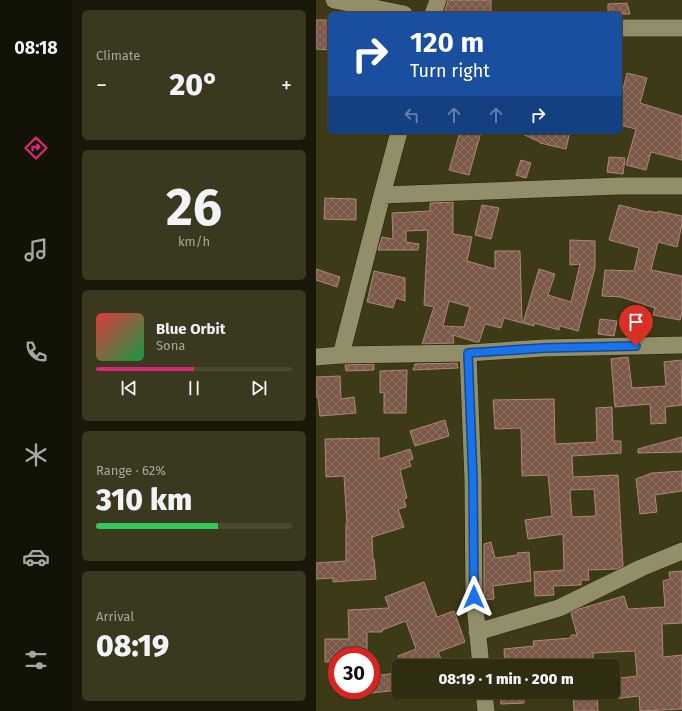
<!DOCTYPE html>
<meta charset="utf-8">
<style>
body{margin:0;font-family:"Fira Sans",sans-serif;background:#3a381f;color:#f1f3f6;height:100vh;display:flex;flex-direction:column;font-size:15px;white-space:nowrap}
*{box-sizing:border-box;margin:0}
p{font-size:13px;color:#a7a79f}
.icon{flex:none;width:22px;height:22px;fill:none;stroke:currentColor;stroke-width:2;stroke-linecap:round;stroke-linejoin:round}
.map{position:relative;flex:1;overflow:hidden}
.sheet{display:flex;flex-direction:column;gap:10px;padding:10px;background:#191809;width:244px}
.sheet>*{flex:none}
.banner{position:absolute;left:12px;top:12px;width:294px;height:122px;border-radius:6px;box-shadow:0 1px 3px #0004,0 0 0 1px #494831;background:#1a4fa0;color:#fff;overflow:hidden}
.speed{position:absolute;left:12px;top:647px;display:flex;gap:8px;font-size:20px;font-weight:700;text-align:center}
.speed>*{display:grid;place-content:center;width:52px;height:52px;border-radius:50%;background:#2e2c11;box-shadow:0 1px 3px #0004,0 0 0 1px #494831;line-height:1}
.speed .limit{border:6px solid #d22;background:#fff;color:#111}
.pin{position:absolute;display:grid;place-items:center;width:34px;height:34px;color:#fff;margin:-41px -17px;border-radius:50% 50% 50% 0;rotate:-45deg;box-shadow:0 0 4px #0007}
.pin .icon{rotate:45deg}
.me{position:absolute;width:44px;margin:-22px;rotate:0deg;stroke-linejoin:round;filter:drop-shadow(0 0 3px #0008)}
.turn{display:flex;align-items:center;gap:14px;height:84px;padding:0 16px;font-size:18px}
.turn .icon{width:52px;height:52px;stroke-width:2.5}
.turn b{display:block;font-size:28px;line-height:34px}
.lanes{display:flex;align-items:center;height:38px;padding:0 16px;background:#0003;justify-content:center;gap:20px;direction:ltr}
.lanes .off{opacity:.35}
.big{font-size:30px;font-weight:800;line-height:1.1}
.sheet .card{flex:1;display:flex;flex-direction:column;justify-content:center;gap:6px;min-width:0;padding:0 14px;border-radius:6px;background:#3a381f}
.sheet .dial{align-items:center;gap:0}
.dial b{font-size:52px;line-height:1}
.song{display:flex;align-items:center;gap:12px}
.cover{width:48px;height:48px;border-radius:6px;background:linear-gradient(135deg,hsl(0 70% 55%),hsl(140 70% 35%))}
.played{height:4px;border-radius:2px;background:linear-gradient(90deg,#db2777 50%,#494831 50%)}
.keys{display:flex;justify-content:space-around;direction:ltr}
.heat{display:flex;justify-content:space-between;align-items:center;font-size:22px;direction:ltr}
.charge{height:6px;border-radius:3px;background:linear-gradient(90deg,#34c759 62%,#494831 0)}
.trip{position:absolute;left:76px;top:659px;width:228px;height:40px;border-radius:6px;background:#2e2c11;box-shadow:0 1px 3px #0004,0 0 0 1px #494831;font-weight:800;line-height:40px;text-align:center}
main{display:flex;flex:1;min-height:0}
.tabs{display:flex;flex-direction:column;width:72px;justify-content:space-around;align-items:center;background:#121207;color:#a7a79f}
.tabs .icon{width:28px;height:28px}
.tabs .current{color:#db2777}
.tabs b{font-size:18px;color:#f1f3f6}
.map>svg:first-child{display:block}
</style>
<main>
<nav class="tabs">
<b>08:18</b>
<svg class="icon current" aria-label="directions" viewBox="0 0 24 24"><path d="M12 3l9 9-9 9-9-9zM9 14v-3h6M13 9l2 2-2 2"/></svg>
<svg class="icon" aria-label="music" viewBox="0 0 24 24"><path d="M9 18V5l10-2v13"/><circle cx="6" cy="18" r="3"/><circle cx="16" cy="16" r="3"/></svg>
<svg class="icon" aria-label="phone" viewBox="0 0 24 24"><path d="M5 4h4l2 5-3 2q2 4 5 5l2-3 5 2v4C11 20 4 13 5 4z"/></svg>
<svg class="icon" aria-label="climate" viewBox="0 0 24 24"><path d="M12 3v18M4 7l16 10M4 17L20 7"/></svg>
<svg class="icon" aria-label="car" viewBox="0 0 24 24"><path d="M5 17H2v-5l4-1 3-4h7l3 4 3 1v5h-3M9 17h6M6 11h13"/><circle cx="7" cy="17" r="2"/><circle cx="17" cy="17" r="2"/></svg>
<svg class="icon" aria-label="filters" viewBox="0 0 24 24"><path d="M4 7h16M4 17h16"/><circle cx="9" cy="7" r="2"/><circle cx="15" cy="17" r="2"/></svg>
</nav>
<section class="sheet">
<div class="card"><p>Climate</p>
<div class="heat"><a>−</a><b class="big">20°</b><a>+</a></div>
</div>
<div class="card dial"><b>26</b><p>km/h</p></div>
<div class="card">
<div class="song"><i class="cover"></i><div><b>Blue Orbit</b><p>Sona</p></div></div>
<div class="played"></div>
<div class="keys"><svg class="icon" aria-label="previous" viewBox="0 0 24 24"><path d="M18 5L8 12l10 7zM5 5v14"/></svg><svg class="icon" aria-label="pause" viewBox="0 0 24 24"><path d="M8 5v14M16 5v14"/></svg><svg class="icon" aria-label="next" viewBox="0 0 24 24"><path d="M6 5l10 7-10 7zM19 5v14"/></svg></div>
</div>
<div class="card"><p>Range · 62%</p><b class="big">310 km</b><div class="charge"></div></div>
<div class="card"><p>Arrival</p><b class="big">08:19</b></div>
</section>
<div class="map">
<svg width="366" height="711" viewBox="0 0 366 711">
<defs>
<pattern id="building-cross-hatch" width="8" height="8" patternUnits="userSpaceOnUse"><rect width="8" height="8" fill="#7b5849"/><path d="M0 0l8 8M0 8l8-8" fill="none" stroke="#8e7163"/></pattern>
</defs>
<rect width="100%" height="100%" fill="#3d3a17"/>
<path fill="url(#building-cross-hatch)" stroke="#ae8877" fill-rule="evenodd" d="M132,0H175V14H128Z
M311,3L314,14H292V4Z
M0,20H14V50L0,49Z
M311,73L331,78L324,103L366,116V160L335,152L330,170L310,165L320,129L304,125V101Z
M144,132H165L153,175L133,170Z
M202,132H254L250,149L224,143V142Z
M293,157L309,158L307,174L291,172Z
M205,160L215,163L210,178L200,175Z
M9,198L40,199V220L8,219Z
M137,202V234L156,237L151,261L179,269V251H204L206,323L188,318L185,328L169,324L163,342H160L137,335L138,343L106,344L118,307L108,305L112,230L90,231V242L103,244L102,250H62L66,237L77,239L76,213L114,211V203ZM133,301L154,307L148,327L127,326Z
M166,205L183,208L175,239L159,235Z
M303,205L332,212V211L342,213V211L366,216V224L361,247L342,242L335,270L366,276V312L364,320L337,315L339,308L305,297L286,296L289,270L318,271L323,248L293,240Z
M254,240L279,241V268L262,331L244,326L243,330L218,323V326L207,323L223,269L239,274L232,295L255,302L264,264L254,265Z
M0,269L24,277L21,287L0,280Z
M58,271L89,278V301L80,298L77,308L51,302Z
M284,319L301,321L298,336L282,334Z
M312,357L316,388L350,386L348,362L365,360L366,405L349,407L350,423L335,424L334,404L299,407L295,359Z
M141,363L142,368L97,370L99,364Z
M58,364V370L30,371L29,365Z
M91,370L90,413H68V392L64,393V371Z
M24,376L25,399L38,397L40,413L4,416L2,397H0V377Z
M238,399L239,444L281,442L280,408L296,407L297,441H305V453L256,456L257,477L302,475L307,566L301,569L272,570L273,580H265V585L237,586L238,595L219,596L218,572L248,570L247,534L212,539L209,520L236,516L232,475L206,476L205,428L179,429L177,400ZM278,489L280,516L256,517L254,490Z
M129,420L133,436L99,446L94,431Z
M366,437V452L322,453V449Z
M63,438V459L94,449L97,459L93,461L95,466L84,470L91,498L88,499L90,507L82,509L88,527L56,537L57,559H58L60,579L17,582V578L0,579V563L30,561V524H31L28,476L10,477L9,439Z
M366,471V491L339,495L341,512L324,514L320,479L336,473Z
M175,542L179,558L202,555L201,553L213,552L215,581L177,586L178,599L168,600V544Z
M366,571V623L346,624L347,657L366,655V709L324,711L323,696L297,699V679L321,676L319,651L277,653V666H256V665L189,666L188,649L218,646L217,641L255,638V635H261L255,613L263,609L308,596L312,609L349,607L347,581L354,579L353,572Z
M108,582L121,617L138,611L149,642L122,652L128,666H86L82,656L100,649L90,621L66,630V632H51V650H42V656H21V662H9V639H33L32,610L73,608L69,597Z
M83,670V690L55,693V676L73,674Z
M184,692H208V703L185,704Z
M281,693L282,711H258L257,695Z"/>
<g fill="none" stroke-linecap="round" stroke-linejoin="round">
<defs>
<path id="minor" d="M18,0L88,14
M117,14L122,0
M304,28H366
M66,195L304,186H366
M152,353L157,480L158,597L165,666
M25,355L66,195L83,132
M0,357L25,355L152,353L228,348L366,345
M161,632L243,608L325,568L366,551
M168,692L170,711"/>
</defs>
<use href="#minor" stroke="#242000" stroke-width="18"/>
<use href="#minor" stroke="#918e69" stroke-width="17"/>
</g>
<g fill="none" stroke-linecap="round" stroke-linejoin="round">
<defs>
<path id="route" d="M158,597L157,480L152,353L228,348L320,346"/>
</defs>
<use href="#route" stroke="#114b97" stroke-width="10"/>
<use href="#route" stroke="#1a73e8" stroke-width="7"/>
</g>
</svg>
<div class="speed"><div class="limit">30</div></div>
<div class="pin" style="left:320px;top:346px;background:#d93025"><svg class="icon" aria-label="arrive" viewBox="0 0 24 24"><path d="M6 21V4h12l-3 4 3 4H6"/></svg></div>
<svg class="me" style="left:158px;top:597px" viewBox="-20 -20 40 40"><path d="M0-17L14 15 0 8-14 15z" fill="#1a73e8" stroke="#fff" stroke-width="4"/></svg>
<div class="trip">08:19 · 1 min · 200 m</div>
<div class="banner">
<div class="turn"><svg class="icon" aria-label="right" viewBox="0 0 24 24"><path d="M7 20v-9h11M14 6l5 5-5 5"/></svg><div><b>120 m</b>Turn right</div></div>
<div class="lanes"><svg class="icon off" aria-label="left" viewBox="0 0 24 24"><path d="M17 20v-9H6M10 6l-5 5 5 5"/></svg><svg class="icon off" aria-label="ahead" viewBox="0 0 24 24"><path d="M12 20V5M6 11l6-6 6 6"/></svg><svg class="icon off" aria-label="ahead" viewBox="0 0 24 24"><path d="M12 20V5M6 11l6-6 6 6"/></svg><svg class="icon" aria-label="right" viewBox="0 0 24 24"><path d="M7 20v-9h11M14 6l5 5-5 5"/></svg></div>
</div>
</div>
</main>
